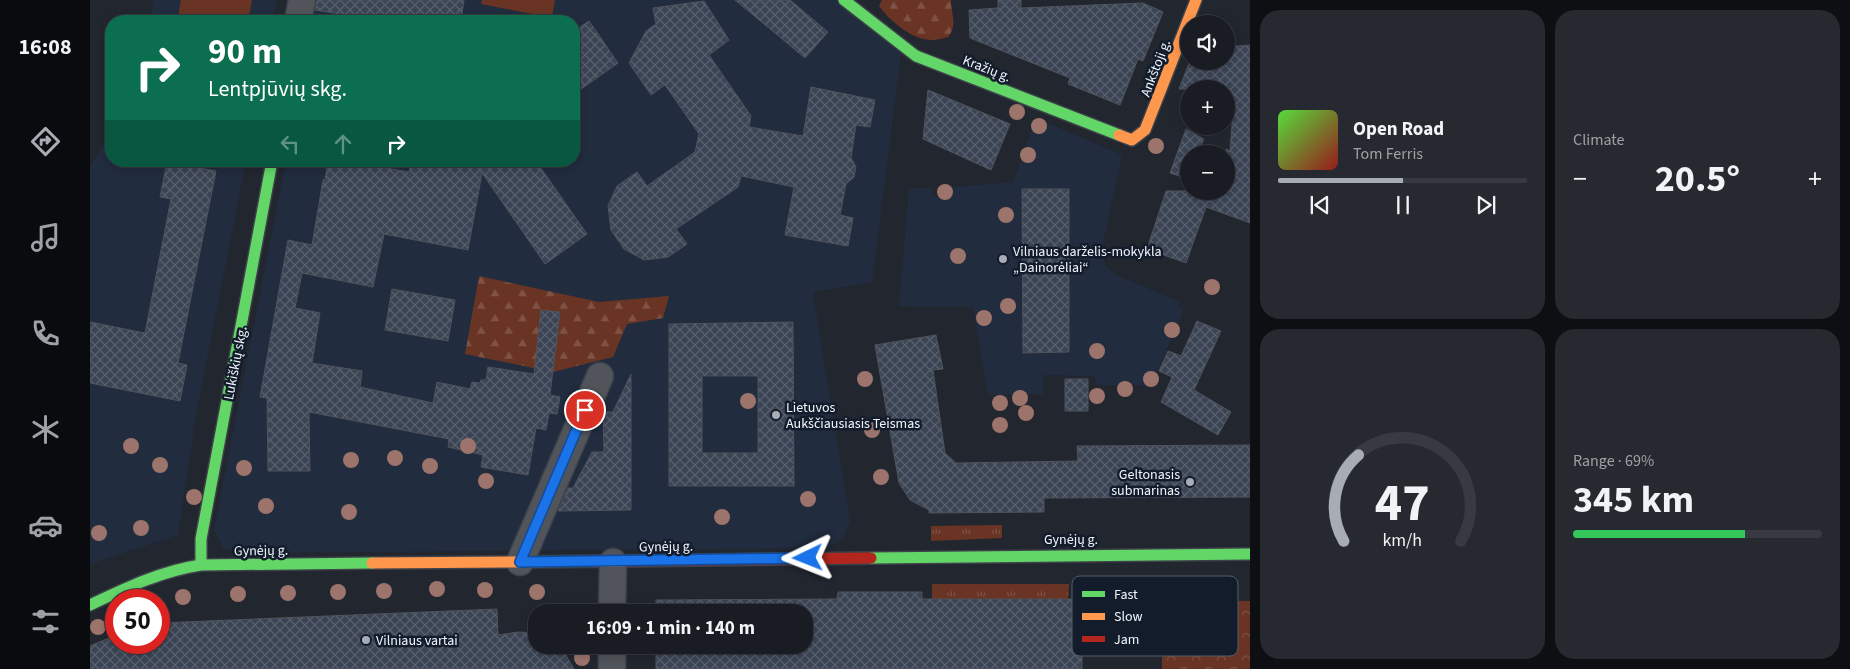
<!DOCTYPE html>
<meta charset="utf-8">
<style>
body{margin:0;font-family:"Source Sans 3",sans-serif;background:#272930;color:#f1f3f6;height:100vh;display:flex;flex-direction:column;font-size:19px;white-space:nowrap}
*{box-sizing:border-box;margin:0}
p{font-size:16px;color:#9fa1a6}
.icon{flex:none;width:28px;height:28px;fill:none;stroke:currentColor;stroke-width:2;stroke-linecap:round;stroke-linejoin:round}
.map{position:relative;flex:1;overflow:hidden}
.details{display:flex;flex-direction:column;gap:10px;padding:10px;background:#0e0f13;width:600px}
.details>*{flex:none}
.guide{position:absolute;left:15px;top:15px;width:475px;height:152px;border-radius:20px;box-shadow:0 2px 8px #0003,0 0 0 1px #383a41;background:#0b6e4f;color:#fff;overflow:hidden}
.buttons{position:absolute;left:1090px;top:15px;display:grid;gap:10px}
.buttons a{display:grid;place-items:center;width:55px;height:55px;border-radius:50%;background:#1a1c23;box-shadow:0 2px 8px #0003,0 0 0 1px #383a41;font-size:25px}
.speed{position:absolute;left:15px;top:589px;display:flex;gap:10px;font-size:25px;font-weight:700;text-align:center}
.speed>*{display:grid;place-content:center;width:65px;height:65px;border-radius:50%;background:#1a1c23;box-shadow:0 2px 8px #0003,0 0 0 1px #383a41;line-height:1}
.speed .limit{border:8px solid #d22;background:#fff;color:#111}
.pin{position:absolute;display:grid;place-items:center;width:42px;height:42px;color:#fff;margin:-21px;border:2px solid #fff;border-radius:50%;box-shadow:0 1px 5px #0007}
.me{position:absolute;width:55px;margin:-28px;rotate:268deg;stroke-linejoin:round;filter:drop-shadow(0 0 4px #0008)}
.turn{display:flex;align-items:center;gap:18px;height:105px;padding:0 20px;font-size:22px}
.turn .icon{width:65px;height:65px;stroke-width:2.5}
.turn b{display:block;font-size:35px;line-height:42px}
.lanes{display:flex;align-items:center;height:48px;padding:0 20px;background:#0003;justify-content:center;gap:25px;direction:ltr}
.lanes .off{opacity:.35}
.big{font-size:38px;font-weight:700;line-height:1.1}
.details .tile{flex:1;display:flex;flex-direction:column;justify-content:center;gap:8px;min-width:0;padding:0 18px;border-radius:20px;background:#272930}
.details .dial{align-items:center;gap:0}
.dial svg{height:130px;overflow:visible;fill:none;stroke:#383a41;stroke-width:7;stroke-linecap:round;text-anchor:middle}
.dial text{fill:#f1f3f6;stroke:none}
.song{display:flex;align-items:center;gap:15px}
.cover{width:60px;height:60px;border-radius:8px;background:linear-gradient(135deg,hsl(110 70% 55%),hsl(0 70% 35%))}
.played{height:5px;border-radius:2px;background:linear-gradient(90deg,#a8adb5 50%,#383a41 50%)}
.keys{display:flex;justify-content:space-around;direction:ltr}
.heat{display:flex;justify-content:space-between;align-items:center;font-size:28px;direction:ltr}
.charge{height:8px;border-radius:4px;background:linear-gradient(90deg,#34c759 69%,#383a41 0)}
.details .tiles{flex:1;display:grid;gap:10px;grid-template-columns:repeat(2,1fr)}
.trip{position:absolute;left:438px;top:604px;width:285px;height:50px;border-radius:20px;background:#1a1c23;box-shadow:0 2px 8px #0003,0 0 0 1px #383a41;font-weight:700;line-height:50px;text-align:center}
main{display:flex;flex:1;min-height:0}
.dock{display:flex;flex-direction:column;width:90px;justify-content:space-around;align-items:center;background:#0a0b0e;color:#9fa1a6}
.dock .icon{width:35px;height:35px}
.dock .on{color:#a8adb5}
.dock b{font-size:22px;color:#f1f3f6}
.map>svg:first-child{display:block}
</style>
<main>
<nav class="dock">
<b>16:08</b>
<svg class="icon on" aria-label="directions" viewBox="0 0 24 24"><path d="M12 3l9 9-9 9-9-9zM9 14v-3h6M13 9l2 2-2 2"/></svg>
<svg class="icon" aria-label="music" viewBox="0 0 24 24"><path d="M9 18V5l10-2v13"/><circle cx="6" cy="18" r="3"/><circle cx="16" cy="16" r="3"/></svg>
<svg class="icon" aria-label="phone" viewBox="0 0 24 24"><path d="M5 4h4l2 5-3 2q2 4 5 5l2-3 5 2v4C11 20 4 13 5 4z"/></svg>
<svg class="icon" aria-label="climate" viewBox="0 0 24 24"><path d="M12 3v18M4 7l16 10M4 17L20 7"/></svg>
<svg class="icon" aria-label="car" viewBox="0 0 24 24"><path d="M5 17H2v-5l4-1 3-4h7l3 4 3 1v5h-3M9 17h6M6 11h13"/><circle cx="7" cy="17" r="2"/><circle cx="17" cy="17" r="2"/></svg>
<svg class="icon" aria-label="filters" viewBox="0 0 24 24"><path d="M4 7h16M4 17h16"/><circle cx="9" cy="7" r="2"/><circle cx="15" cy="17" r="2"/></svg>
</nav>
<div class="map">
<svg width="1160" height="669" viewBox="0 0 1160 669">
<defs>
<pattern id="grass-tufts" width="24" height="20" patternUnits="userSpaceOnUse" patternTransform="scale(1.25)"><rect width="24" height="20" fill="#693424"/><path d="M3 7l-1-3M5 7V3M7 7l1-3M15 17l-1-3M17 17v-4M19 17l1-3" fill="none" stroke="#7f5245"/></pattern>
<pattern id="forest-firs" width="22" height="20" patternUnits="userSpaceOnUse" patternTransform="scale(1.25)"><rect width="22" height="20" fill="#693424"/><path d="M5 1l3.5 6h-7zM16 11l3.5 6h-7z" fill="#7f5245"/></pattern>
<pattern id="park-crowns" width="20" height="18" patternUnits="userSpaceOnUse" patternTransform="scale(1.25)"><rect width="20" height="18" fill="#693424"/><path d="M2 6a3 3 0 1 1 6 0M12 15a3 3 0 1 1 6 0" fill="none" stroke="#7f5245"/></pattern>
<pattern id="building-cross-hatch" width="8" height="8" patternUnits="userSpaceOnUse" patternTransform="scale(1.25)"><rect width="8" height="8" fill="#3b4455"/><path d="M0 0l8 8M0 8l8-8" fill="none" stroke="#58606e"/></pattern>
</defs>
<rect width="100%" height="100%" fill="#22262f"/>
<path fill="#212c3f" d="M64,0H187L183,21H60Z
M226,0H746L811,54L782,282L723,292L760,522L753,539L736,548L153,553L133,548L124,529L196,161H484V21H222Z
M946,118L1032,155L1011,253L1016,266L1026,275L1090,302L1088,306L1094,309L1061,386L1007,385L1004,376L953,375V394L898,395L883,307L809,306L819,188H842V197L862,196V187L923,182Z
M21,132V161H156L106,415L88,535L0,564V166Z"/>
<path fill="url(#grass-tufts)" d="M912,525V538L841,541V526Z
M842,584H979L978,599H842Z"/>
<path fill="url(#forest-firs)" d="M792,0H861C861,14 868,25 858,37C853,38 847,40 842,40C822,40 800,21 789,6Z
M389,276L509,302L579,296L573,318L537,324L523,357L463,372L375,354Z"/>
<path fill="url(#park-crowns)" d="M1072,600L1160,601V669H1072Z"/>
<path fill="#693424" d="M91,0H162L158,21H87Z
M392,0H465L462,18L391,4Z"/>
<path fill="url(#building-cross-hatch)" stroke="#4f535a" fill-rule="evenodd" d="M227,0H374L371,21H292L225,10Z
M645,0H700L738,32L715,58Z
M908,0H931V8L1053,3L1073,12L1053,61L1048,59L1030,105L978,84L980,78L880,38L879,10L908,8Z
M614,1L639,40L619,55L661,116L659,127L713,136L721,87L785,100L780,127L766,125L761,158L766,167L764,177L756,184L750,215L763,218L758,246L695,235L704,187L651,176L648,187L586,229L597,244L578,257L554,260L534,249L521,230L518,206L527,186L547,172L557,186L605,152L609,134L575,85L561,95L539,63L556,31L566,24L563,8Z
M499,21L528,63L484,94V31Z
M1160,45V223L1116,207L1096,263L1057,249L1076,191H1136V149L1140,151L1143,111L1136,108V89H1089L1100,61H1136V47Z
M838,90L920,124L901,170L833,139Z
M1096,129L1114,139L1107,154H1099V171L1095,178L1080,173Z
M238,161H280V165L319,172L321,161H446L497,234L455,264L392,173L378,250L294,234L283,287L212,273L205,308L230,313L222,363L272,371L270,387L343,403L347,382L380,389L382,382L390,383L391,380H396L398,367L444,374L451,310L470,312L460,395L470,397L467,414L459,413L456,430L446,428L438,475L391,467L393,455L358,447L359,439L219,412L220,471H178L177,398L170,397L198,240L222,245L233,180H235Z
M77,162L126,171L88,363L97,365L90,401L0,383V322L55,333L81,199L70,197Z
M932,189H979V352L933,353Z
M302,289L365,300L358,341L295,330Z
M1107,321L1131,331L1104,390L1141,412L1128,435L1071,402L1082,377L1069,371L1078,351L1091,356Z
M703,322L704,486H579V324ZM612,376H668V453H612Z
M846,335L853,369L843,370L855,453L866,463L988,461L987,446L1160,445V497L954,498V512L839,513V510L820,500L809,483L785,345Z
M541,374V510L468,511L478,488H483L502,452H514L513,412H523Z
M975,379H998V411H975Z
M748,592H832V599H992V669H566V645H714V612H566V600L747,599Z
M407,609L408,635L429,632L446,633V645H470L484,669H0V646L26,635V642H69V623Z"/>
<g fill="none" stroke-linecap="round" stroke-linejoin="round">
<defs>
<path id="street" d="M208,21L212,0
M430,562L510,376
M522,612L523,562
M522,669V645"/>
<path id="fast" d="M754,0L826,56L1029,135
M781,558L1160,554
M111,565V539L182,161
M0,605C36,588 71,571 111,565L282,563"/>
<path id="slow" d="M1029,135L1042,140L1055,130L1106,0
M282,563L534,561"/>
<path id="jam" d="M534,561L781,558"/>
</defs>
<use href="#street" stroke="#3d4149" stroke-width="29"/>
<use href="#fast" stroke="#3d4149" stroke-width="14"/>
<use href="#slow" stroke="#3d4149" stroke-width="14"/>
<use href="#jam" stroke="#3d4149" stroke-width="14"/>
<use href="#street" stroke="#51555b" stroke-width="26"/>
<use href="#fast" stroke="#63d668" stroke-width="11"/>
<use href="#slow" stroke="#ff974d" stroke-width="11"/>
<use href="#jam" stroke="#b3261e" stroke-width="11"/>
</g>
<g fill="#9c746b">
<circle cx="927" cy="112" r="8"/>
<circle cx="949" cy="126" r="8"/>
<circle cx="1066" cy="146" r="8"/>
<circle cx="938" cy="155" r="8"/>
<circle cx="855" cy="192" r="8"/>
<circle cx="916" cy="215" r="8"/>
<circle cx="868" cy="256" r="8"/>
<circle cx="1122" cy="287" r="8"/>
<circle cx="918" cy="306" r="8"/>
<circle cx="894" cy="318" r="8"/>
<circle cx="1082" cy="330" r="8"/>
<circle cx="1007" cy="351" r="8"/>
<circle cx="775" cy="379" r="8"/>
<circle cx="1061" cy="379" r="8"/>
<circle cx="1035" cy="389" r="8"/>
<circle cx="1007" cy="396" r="8"/>
<circle cx="930" cy="398" r="8"/>
<circle cx="658" cy="401" r="8"/>
<circle cx="910" cy="403" r="8"/>
<circle cx="936" cy="413" r="8"/>
<circle cx="910" cy="425" r="8"/>
<circle cx="782" cy="430" r="8"/>
<circle cx="41" cy="446" r="8"/>
<circle cx="378" cy="446" r="8"/>
<circle cx="305" cy="458" r="8"/>
<circle cx="261" cy="460" r="8"/>
<circle cx="70" cy="465" r="8"/>
<circle cx="340" cy="466" r="8"/>
<circle cx="154" cy="468" r="8"/>
<circle cx="791" cy="477" r="8"/>
<circle cx="396" cy="481" r="8"/>
<circle cx="104" cy="497" r="8"/>
<circle cx="718" cy="499" r="8"/>
<circle cx="176" cy="506" r="8"/>
<circle cx="259" cy="512" r="8"/>
<circle cx="632" cy="517" r="8"/>
<circle cx="51" cy="528" r="8"/>
<circle cx="9" cy="533" r="8"/>
<circle cx="347" cy="589" r="8"/>
<circle cx="395" cy="590" r="8"/>
<circle cx="294" cy="591" r="8"/>
<circle cx="248" cy="592" r="8"/>
<circle cx="447" cy="592" r="8"/>
<circle cx="198" cy="593" r="8"/>
<circle cx="148" cy="594" r="8"/>
<circle cx="93" cy="597" r="8"/>
<circle cx="8" cy="627" r="8"/>
<circle cx="492" cy="658" r="8"/>
</g>
<g fill="none" stroke-linecap="round" stroke-linejoin="round">
<defs>
<path id="route" d="M495,410L430,562L718,558"/>
</defs>
<use href="#route" stroke="#114b97" stroke-width="12"/>
<use href="#route" stroke="#1a73e8" stroke-width="9"/>
</g>
<g fill="#a8adb5" stroke="#131c2a" stroke-width="2">
<circle cx="913" cy="259" r="5"/>
<circle cx="686" cy="415" r="5"/>
<circle cx="1100" cy="482" r="5"/>
<circle cx="276" cy="640" r="5"/>
</g>
<g text-anchor="middle" stroke-width="5" stroke-linejoin="round" paint-order="stroke">
<g font-size="14" fill="#f0f5fd" stroke="#131c2a">
<text transform="translate(897 68) rotate(21)" y="5">Kražių g.</text>
<text transform="translate(1065 68) rotate(-69)" y="5">Ankštoji g.</text>
<text transform="translate(145 363) rotate(-79)" y="5">Lukiškių skg.</text>
<text x="981" y="544">Gynėjų g.</text>
<text transform="translate(576 546) rotate(-1)" y="5">Gynėjų g.</text>
<text transform="translate(171 550) rotate(-1)" y="5">Gynėjų g.</text>
</g>
<g font-size="14" fill="#f0f5fd" stroke="#131c2a" text-anchor="start">
<text x="923" y="256">Vilniaus darželis-mokykla<tspan x="923" dy="16">„Dainorėliai“</tspan></text>
<text x="696" y="412">Lietuvos<tspan x="696" dy="16">Aukščiausiasis Teismas</tspan></text>
<text x="1090" y="479" text-anchor="end">Geltonasis<tspan x="1090" dy="16">submarinas</tspan></text>
<text x="286" y="645">Vilniaus vartai</text>
</g>
</g>
<rect x="982" y="576" width="166" height="80" rx="8" fill="#131c2a" stroke="#555d69" stroke-width="1"/>
<rect x="992" y="591" width="23" height="6" fill="#63d668"/>
<rect x="992" y="613" width="23" height="7" fill="#ff974d"/>
<rect x="992" y="636" width="23" height="6" fill="#b3261e"/>
<g font-size="14" fill="#f0f5fd">
<text x="1024" y="599">Fast</text>
<text x="1024" y="621">Slow</text>
<text x="1024" y="644">Jam</text>
</g>
</svg>
<div class="buttons">
<a><svg class="icon" aria-label="sound" viewBox="0 0 24 24"><path d="M4 9h4l5-4v14l-5-4H4zM17 9q2 3 0 6"/></svg></a>
<a>+</a>
<a>−</a>
</div>
<div class="speed"><div class="limit">50</div></div>
<div class="pin" style="left:495px;top:410px;background:#d93025"><svg class="icon" aria-label="arrive" viewBox="0 0 24 24"><path d="M6 21V4h12l-3 4 3 4H6"/></svg></div>
<svg class="me" style="left:718px;top:558px" viewBox="-20 -20 40 40"><path d="M0-17L14 15 0 8-14 15z" fill="#1a73e8" stroke="#fff" stroke-width="4"/></svg>
<div class="trip">16:09 · 1 min · 140 m</div>
<div class="guide">
<div class="turn"><svg class="icon" aria-label="right" viewBox="0 0 24 24"><path d="M7 20v-9h11M14 6l5 5-5 5"/></svg><div><b>90 m</b>Lentpjūvių skg.</div></div>
<div class="lanes"><svg class="icon off" aria-label="left" viewBox="0 0 24 24"><path d="M17 20v-9H6M10 6l-5 5 5 5"/></svg><svg class="icon off" aria-label="ahead" viewBox="0 0 24 24"><path d="M12 20V5M6 11l6-6 6 6"/></svg><svg class="icon" aria-label="right" viewBox="0 0 24 24"><path d="M7 20v-9h11M14 6l5 5-5 5"/></svg></div>
</div>
</div>
<section class="details">
<div class="tiles">
<div class="tile">
<div class="song"><i class="cover"></i><div><b>Open Road</b><p>Tom Ferris</p></div></div>
<div class="played"></div>
<div class="keys"><svg class="icon" aria-label="previous" viewBox="0 0 24 24"><path d="M18 5L8 12l10 7zM5 5v14"/></svg><svg class="icon" aria-label="pause" viewBox="0 0 24 24"><path d="M8 5v14M16 5v14"/></svg><svg class="icon" aria-label="next" viewBox="0 0 24 24"><path d="M6 5l10 7-10 7zM19 5v14"/></svg></div>
</div>
<div class="tile"><p>Climate</p>
<div class="heat"><a>−</a><b class="big">20.5°</b><a>+</a></div>
</div>
<div class="tile dial"><svg viewBox="0 0 100 80">
<path d="M14 69A42 42 0 1 1 86 69"/>
<path d="M14 69A42 42 0 0 1 23 16" stroke="#a8adb5"/>
<text x="50" y="56" font-size="32" font-weight="700">47</text>
<text x="50" y="72" font-size="11">km/h</text>
</svg></div>
<div class="tile"><p>Range · 69%</p><b class="big">345 km</b><div class="charge"></div></div>
</div>
</section>
</main>
